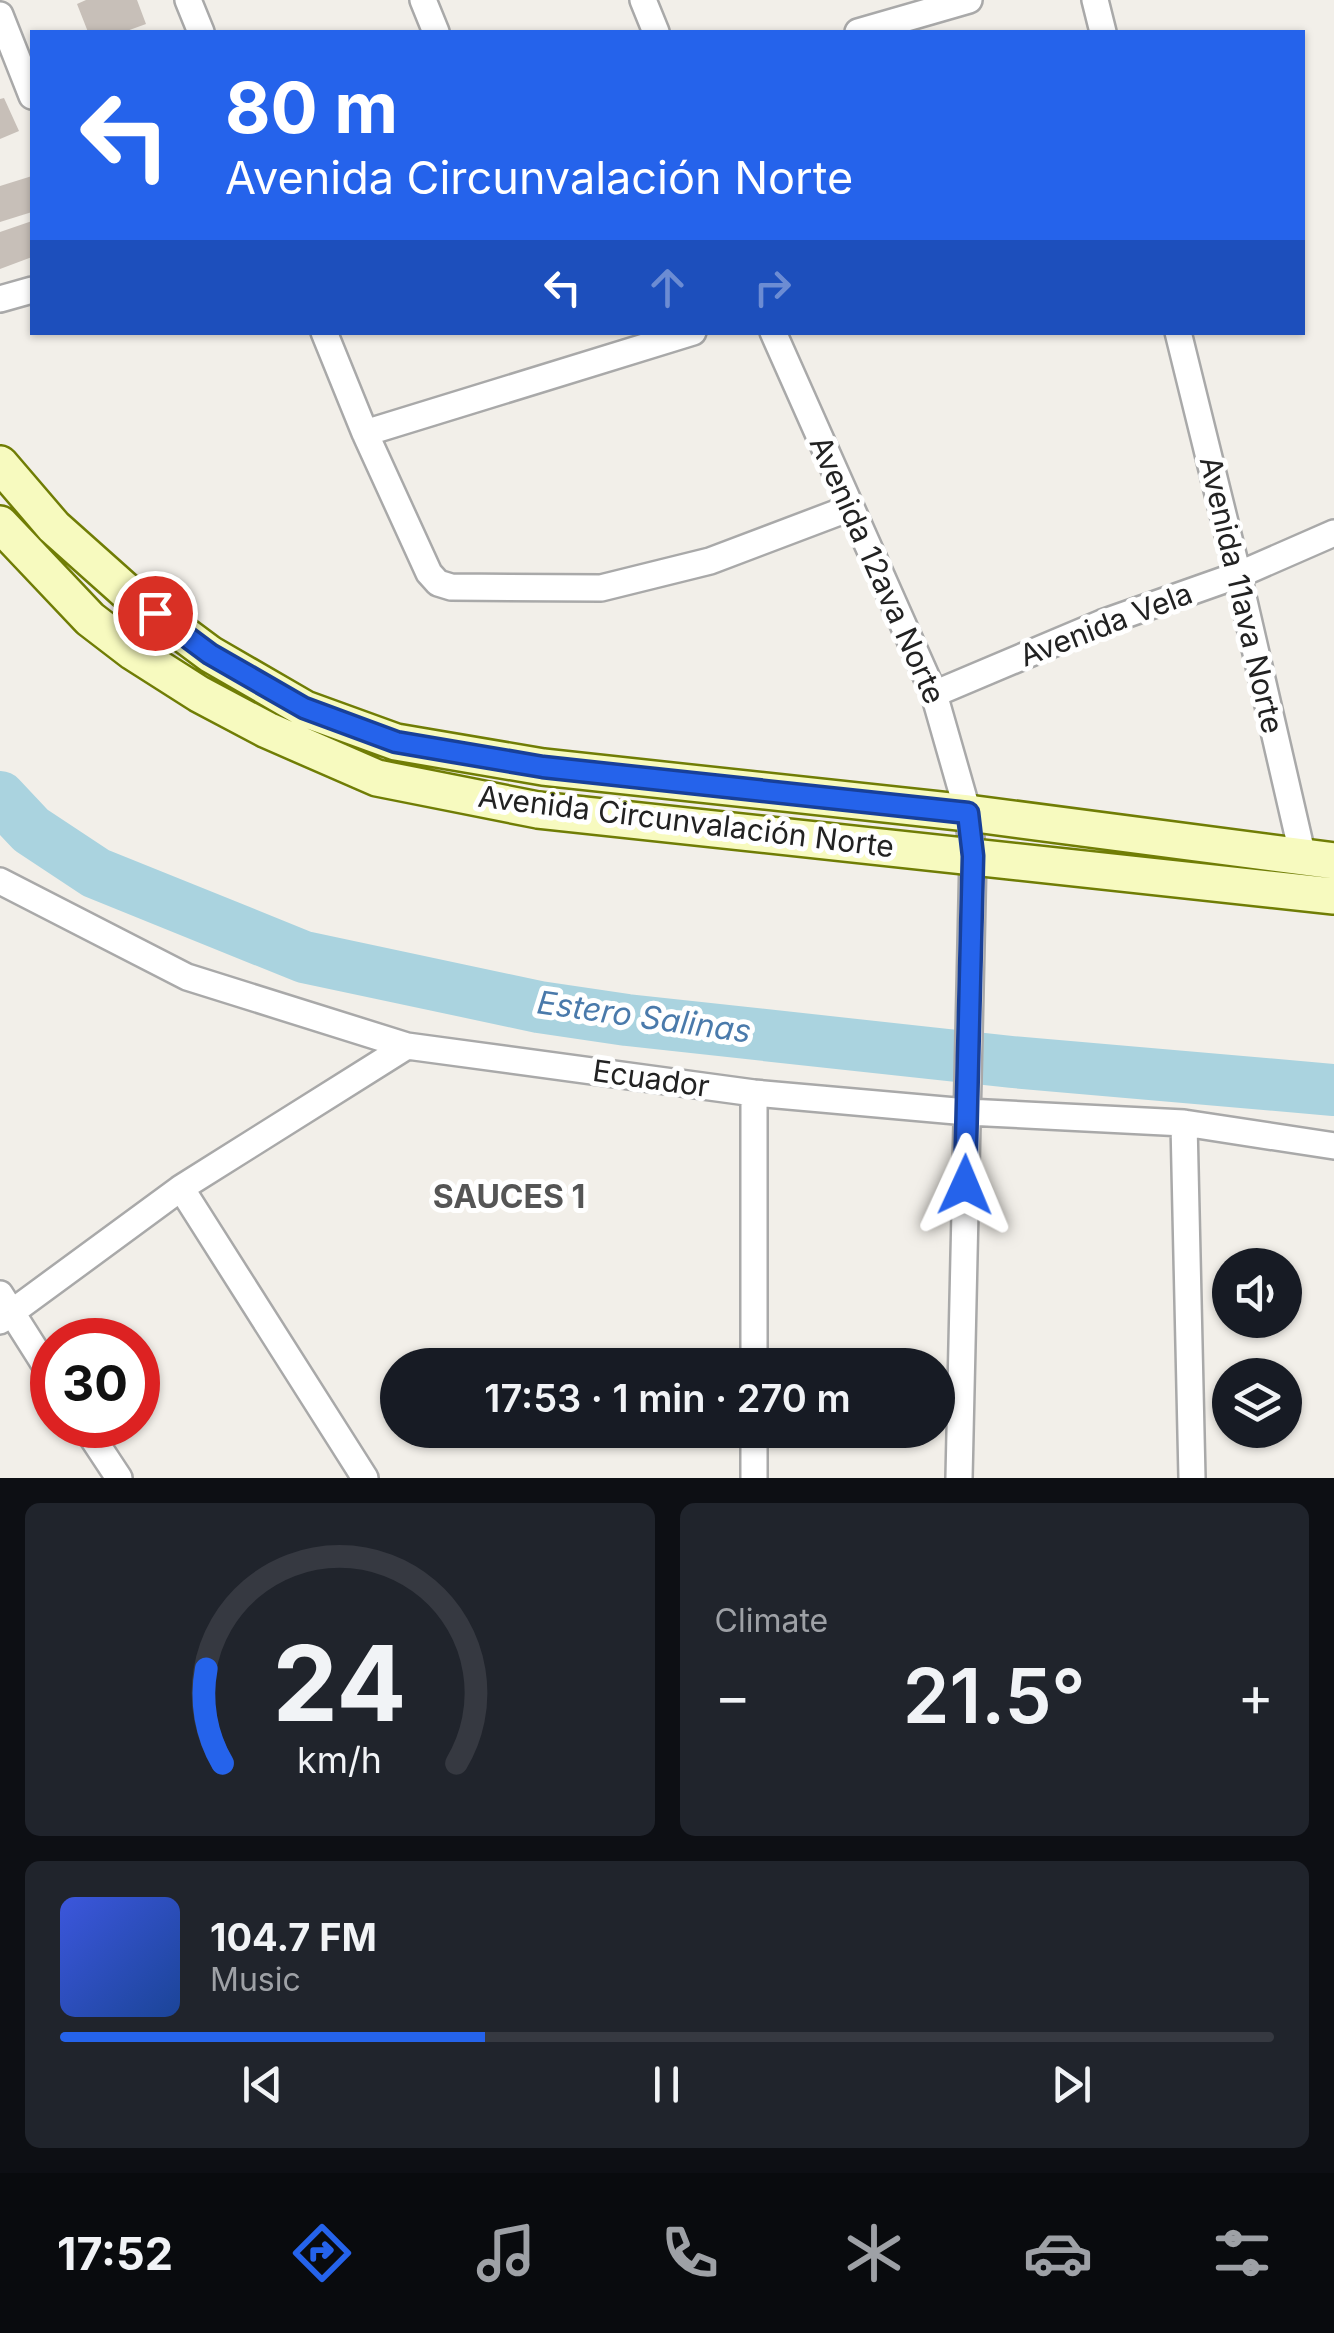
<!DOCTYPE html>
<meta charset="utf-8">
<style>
body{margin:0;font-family:Inter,sans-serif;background:#20242c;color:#f1f3f6;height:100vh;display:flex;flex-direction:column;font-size:38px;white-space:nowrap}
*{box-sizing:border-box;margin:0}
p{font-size:32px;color:#9ea1a6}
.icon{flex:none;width:55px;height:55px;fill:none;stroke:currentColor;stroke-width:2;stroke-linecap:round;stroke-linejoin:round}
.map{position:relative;height:1478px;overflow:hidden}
.sheet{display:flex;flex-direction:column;gap:25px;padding:25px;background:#0d0f14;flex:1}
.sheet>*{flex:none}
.hud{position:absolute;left:30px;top:30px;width:1275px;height:305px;border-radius:0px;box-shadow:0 2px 8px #0004;background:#2563eb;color:#fff;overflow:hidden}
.controls{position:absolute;left:1212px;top:1248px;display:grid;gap:20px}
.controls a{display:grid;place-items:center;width:90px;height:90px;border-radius:50%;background:#171b24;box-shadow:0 2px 8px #0004;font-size:50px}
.speed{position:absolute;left:30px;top:1318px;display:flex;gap:20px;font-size:50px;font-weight:700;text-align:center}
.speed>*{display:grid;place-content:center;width:130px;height:130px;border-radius:50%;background:#171b24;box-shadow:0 2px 8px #0004;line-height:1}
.speed .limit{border:15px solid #d22;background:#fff;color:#111}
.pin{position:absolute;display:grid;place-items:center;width:85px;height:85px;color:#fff;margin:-42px;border:5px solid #fff;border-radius:50%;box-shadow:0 2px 10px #0007}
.me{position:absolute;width:110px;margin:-55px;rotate:1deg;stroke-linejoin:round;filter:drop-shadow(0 0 8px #0008)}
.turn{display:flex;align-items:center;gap:35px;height:210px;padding:0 30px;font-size:45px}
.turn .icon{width:130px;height:130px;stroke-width:2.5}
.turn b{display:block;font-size:70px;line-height:85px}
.lanes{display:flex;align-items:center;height:95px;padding:0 30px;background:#0003;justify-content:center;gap:50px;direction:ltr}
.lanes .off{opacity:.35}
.big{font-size:75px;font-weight:600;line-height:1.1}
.sheet .tile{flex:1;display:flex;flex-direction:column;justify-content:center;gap:15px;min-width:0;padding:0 35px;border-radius:15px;background:#20242c}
.sheet .dial{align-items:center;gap:0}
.dial svg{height:260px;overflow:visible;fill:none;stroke:#363941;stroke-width:7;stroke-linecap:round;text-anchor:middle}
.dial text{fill:#f1f3f6;stroke:none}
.song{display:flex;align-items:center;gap:30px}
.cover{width:120px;height:120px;border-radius:15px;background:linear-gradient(135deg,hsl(230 70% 55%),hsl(220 70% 35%))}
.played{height:10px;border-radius:5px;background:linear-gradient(90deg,#2563eb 35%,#363941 35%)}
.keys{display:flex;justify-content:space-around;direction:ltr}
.heat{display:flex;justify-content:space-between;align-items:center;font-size:55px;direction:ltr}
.sheet .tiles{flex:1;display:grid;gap:25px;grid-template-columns:1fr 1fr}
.tile:last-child{grid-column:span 2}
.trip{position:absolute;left:380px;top:1348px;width:575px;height:100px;border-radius:50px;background:#171b24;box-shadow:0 2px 8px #0004;font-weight:600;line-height:100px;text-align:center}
.tab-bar{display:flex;height:160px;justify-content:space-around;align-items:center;background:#090b0e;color:#9ea1a6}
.tab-bar .icon{width:70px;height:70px}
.tab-bar .active{color:#2563eb}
.tab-bar b{font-size:45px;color:#f1f3f6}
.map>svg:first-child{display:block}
</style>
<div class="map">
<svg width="1334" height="1478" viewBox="0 0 1334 1478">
<rect width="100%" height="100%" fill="#f2efe9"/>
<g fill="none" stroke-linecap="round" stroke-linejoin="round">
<path stroke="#aad3df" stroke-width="52" d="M0,797L31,830L96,873L304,957L539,1007L627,1020L1012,1062L1334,1090"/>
</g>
<path fill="#c7bfb8" d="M86,0H137L146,24L124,32H88L77,4Z
M4,98L19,131L0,139V99Z
M32,176V212L0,222V186Z
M32,221V257L0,269V232Z"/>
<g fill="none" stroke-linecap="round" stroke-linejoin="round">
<defs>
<path id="minor" d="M188,0L201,32
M423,0L436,32
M643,0L656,32
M1095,0L1103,32
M0,15L32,96
M858,32L969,0
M0,299L32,290
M324,332L365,433L429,573L438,583L451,587L601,588L710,561L850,508
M773,332L934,694L968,813L973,856L959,1478
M1178,332L1238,575L1303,857
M365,433L693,332
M934,694L1102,623L1238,575L1334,533
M0,881L187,977L407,1046L754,1093L967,1112L1184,1123L1334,1146
M754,1093V1365
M1184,1123L1192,1478
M181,1188L365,1478
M0,1294L52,1376
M0,1321L181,1188L407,1046
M84,1425L119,1478
M754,1430V1478"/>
<path id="secondary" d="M0,464L54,527L128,593L210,654L305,709L396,742L543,767L968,813L1334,861
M0,524L90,619L133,652L199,694L267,730L377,778L538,810L1334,896"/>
</defs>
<use href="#minor" stroke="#a9a9a9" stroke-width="30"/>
<use href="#secondary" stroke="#707d05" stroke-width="40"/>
<use href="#minor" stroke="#fff" stroke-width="25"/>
<use href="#secondary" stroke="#f7fabf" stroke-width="35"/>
</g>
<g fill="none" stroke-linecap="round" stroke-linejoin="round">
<defs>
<path id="route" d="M155,613L210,654L304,708L396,742L543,767L968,813L973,856L965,1185"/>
</defs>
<use href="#route" stroke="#184099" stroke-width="25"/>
<use href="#route" stroke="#2563eb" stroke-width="18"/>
</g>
<g text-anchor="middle" stroke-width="10" stroke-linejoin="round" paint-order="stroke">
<g font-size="30" fill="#222" stroke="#fff">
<text transform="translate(877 570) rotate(66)" y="10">Avenida 12ava Norte</text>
<text transform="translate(1241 595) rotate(77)" y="10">Avenida 11ava Norte</text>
<text transform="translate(1106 625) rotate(-21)" y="10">Avenida Vela</text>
<text transform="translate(686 822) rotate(7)" y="10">Avenida Circunvalación Norte</text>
<text transform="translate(651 1079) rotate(8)" y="10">Ecuador</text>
</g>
<g font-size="32" font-style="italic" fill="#4a7aab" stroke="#fff">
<text transform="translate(644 1017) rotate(8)" y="11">Estero Salinas</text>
</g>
<g font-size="32" font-weight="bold" fill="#555" stroke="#fff">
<text x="509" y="1208">SAUCES 1</text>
</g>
</g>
</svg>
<div class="controls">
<a><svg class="icon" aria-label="sound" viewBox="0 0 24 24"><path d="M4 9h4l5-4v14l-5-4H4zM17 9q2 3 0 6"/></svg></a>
<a><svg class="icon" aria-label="layers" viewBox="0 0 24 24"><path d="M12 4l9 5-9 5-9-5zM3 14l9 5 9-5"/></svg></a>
</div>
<div class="speed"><div class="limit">30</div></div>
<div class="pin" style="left:155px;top:613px;background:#d93025"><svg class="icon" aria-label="arrive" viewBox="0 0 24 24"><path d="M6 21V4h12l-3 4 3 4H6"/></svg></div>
<svg class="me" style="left:965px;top:1185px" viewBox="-20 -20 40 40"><path d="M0-17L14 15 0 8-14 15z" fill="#2563eb" stroke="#fff" stroke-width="4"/></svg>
<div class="trip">17:53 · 1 min · 270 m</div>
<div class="hud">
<div class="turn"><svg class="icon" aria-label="left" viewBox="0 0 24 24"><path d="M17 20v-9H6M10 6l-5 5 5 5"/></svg><div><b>80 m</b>Avenida Circunvalación Norte</div></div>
<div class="lanes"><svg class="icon" aria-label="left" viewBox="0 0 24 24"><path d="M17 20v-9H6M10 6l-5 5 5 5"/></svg><svg class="icon off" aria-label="ahead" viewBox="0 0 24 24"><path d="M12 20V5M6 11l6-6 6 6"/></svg><svg class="icon off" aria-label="right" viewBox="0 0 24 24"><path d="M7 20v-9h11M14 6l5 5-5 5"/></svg></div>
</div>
</div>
<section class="sheet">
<div class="tiles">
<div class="tile dial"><svg viewBox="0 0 100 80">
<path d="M14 69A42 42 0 1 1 86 69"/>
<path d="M14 69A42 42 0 0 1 9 40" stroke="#2563eb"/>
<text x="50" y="56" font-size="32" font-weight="700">24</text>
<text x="50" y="72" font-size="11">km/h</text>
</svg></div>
<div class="tile"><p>Climate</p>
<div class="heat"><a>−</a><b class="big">21.5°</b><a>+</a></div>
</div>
<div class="tile">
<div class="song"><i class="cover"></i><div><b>104.7 FM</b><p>Music</p></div></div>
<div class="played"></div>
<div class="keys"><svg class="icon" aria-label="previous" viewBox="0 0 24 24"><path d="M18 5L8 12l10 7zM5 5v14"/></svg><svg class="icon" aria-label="pause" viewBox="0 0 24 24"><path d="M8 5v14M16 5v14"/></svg><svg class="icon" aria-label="next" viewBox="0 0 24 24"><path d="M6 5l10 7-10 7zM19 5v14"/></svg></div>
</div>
</div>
</section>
<nav class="tab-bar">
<b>17:52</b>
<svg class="icon active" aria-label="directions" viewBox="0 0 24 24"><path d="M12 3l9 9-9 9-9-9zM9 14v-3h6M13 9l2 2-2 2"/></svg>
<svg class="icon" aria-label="music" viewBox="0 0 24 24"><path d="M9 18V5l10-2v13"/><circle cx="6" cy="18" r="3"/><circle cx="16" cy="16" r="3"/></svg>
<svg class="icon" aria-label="phone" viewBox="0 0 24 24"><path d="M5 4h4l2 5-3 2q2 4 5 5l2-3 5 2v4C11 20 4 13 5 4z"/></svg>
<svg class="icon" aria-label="climate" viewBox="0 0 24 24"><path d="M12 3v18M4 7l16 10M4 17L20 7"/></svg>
<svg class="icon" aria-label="car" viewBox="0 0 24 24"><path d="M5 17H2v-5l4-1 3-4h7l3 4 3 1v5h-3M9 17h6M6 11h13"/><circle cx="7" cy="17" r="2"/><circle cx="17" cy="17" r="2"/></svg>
<svg class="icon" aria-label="filters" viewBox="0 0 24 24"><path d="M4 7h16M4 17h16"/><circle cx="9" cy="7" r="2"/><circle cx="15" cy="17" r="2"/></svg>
</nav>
